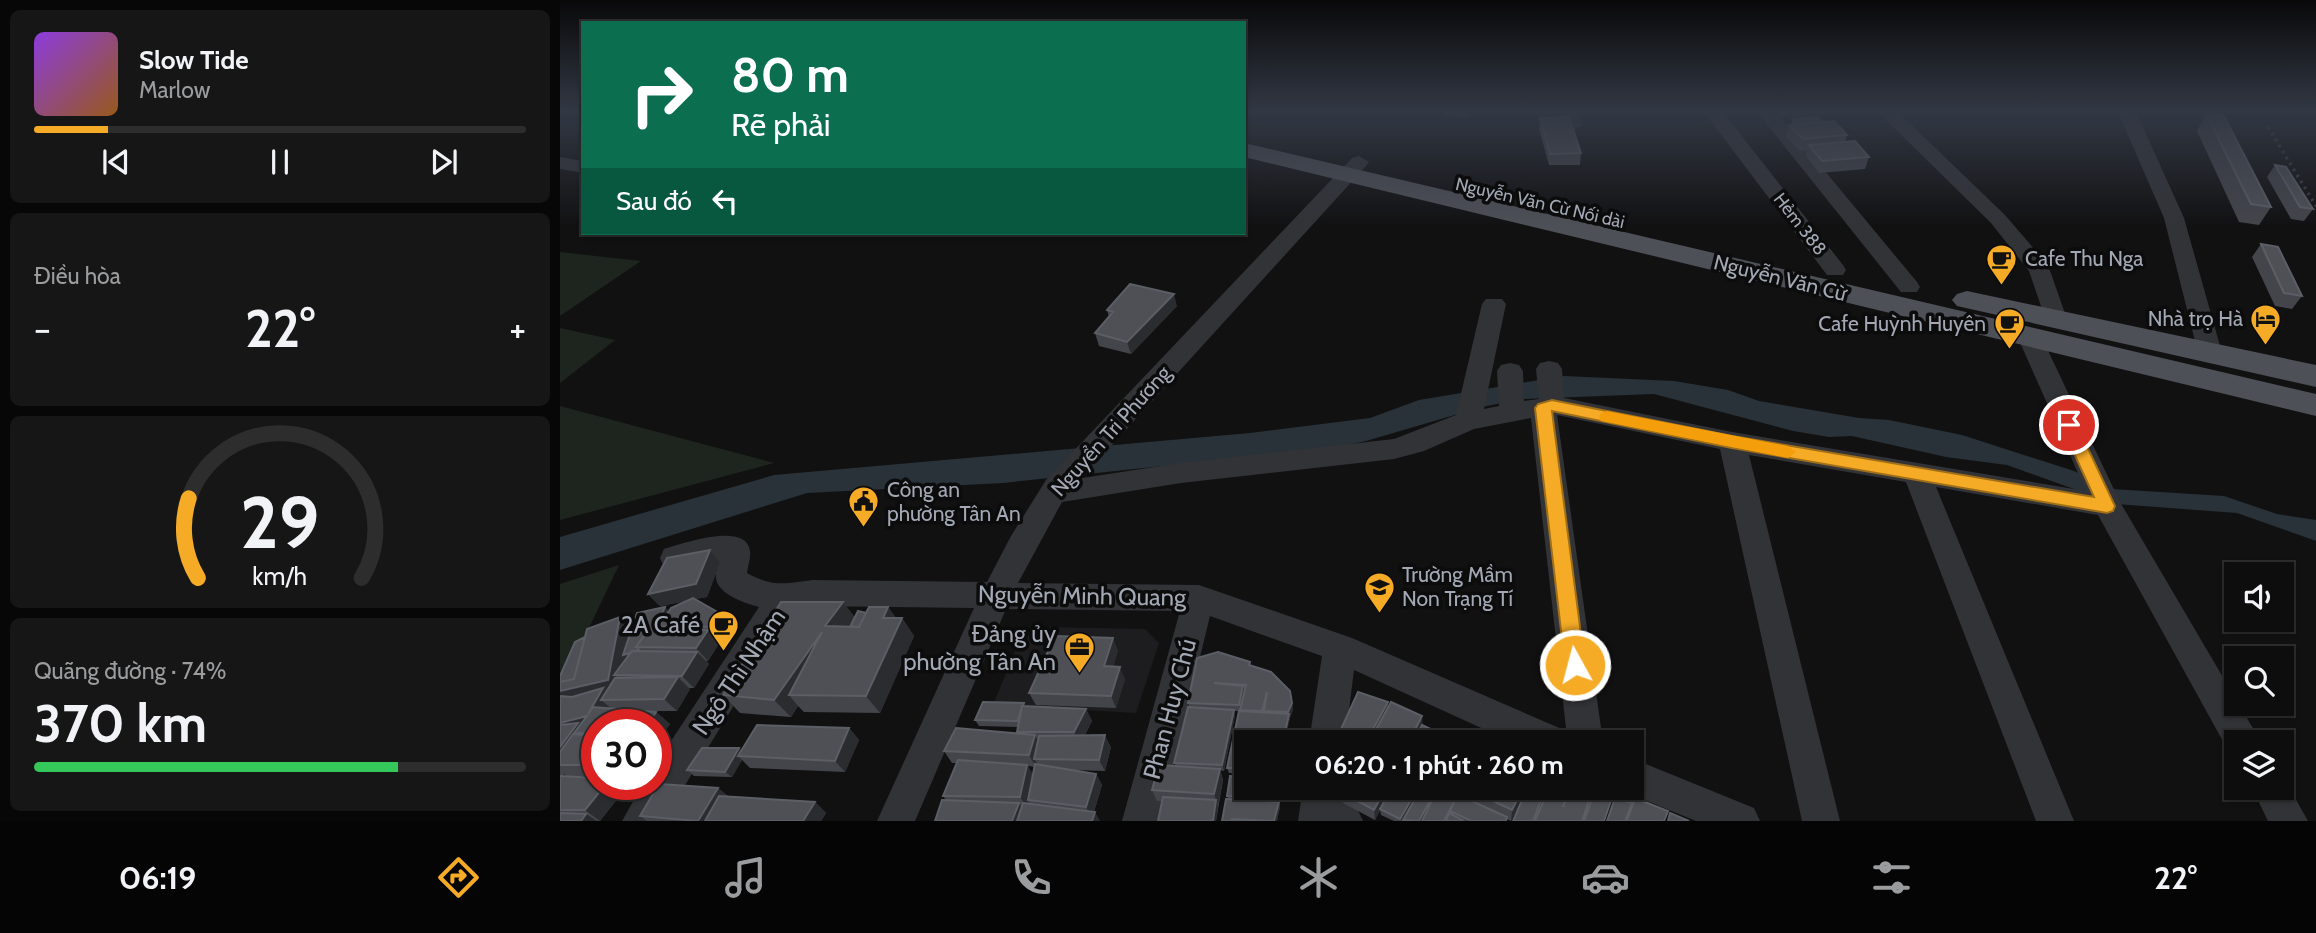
<!DOCTYPE html>
<html lang="vi">
<meta charset="utf-8">
<style>
body{margin:0;font-family:Cabin,sans-serif;background:#161617;color:#f1f3f6;height:100vh;display:flex;flex-direction:column;font-size:26px;white-space:nowrap}
*{box-sizing:border-box;margin:0}
p{font-size:23px;color:#9a9c9e}
.icon{flex:none;width:38px;height:38px;fill:none;stroke:currentColor;stroke-width:2;stroke-linecap:round;stroke-linejoin:round}
.map{position:relative;flex:1;overflow:hidden}
.side{display:flex;flex-direction:column;gap:10px;padding:10px;background:#070708;width:560px}
.side>*{flex:none}
.guide{position:absolute;left:21px;top:21px;width:665px;height:214px;border-radius:0px;box-shadow:0 2px 5px #0004,0 0 0 2px #2d2d2e;background:#0b6e4f;color:#fff;overflow:hidden}
.tools{position:absolute;left:1664px;top:562px;display:grid;gap:14px}
.tools a{display:grid;place-items:center;width:70px;height:70px;border-radius:0px;background:#0d0d0e;box-shadow:0 2px 5px #0004,0 0 0 2px #2d2d2e;font-size:35px}
.speed{position:absolute;left:21px;top:709px;display:flex;gap:14px;font-size:35px;font-weight:700;text-align:center}
.speed>*{display:grid;place-content:center;width:91px;height:91px;border-radius:50%;background:#0d0d0e;box-shadow:0 2px 5px #0004,0 0 0 2px #2d2d2e;line-height:1}
.speed .limit{border:10px solid #d22;background:#fff;color:#111}
.pin{position:absolute;display:grid;place-items:center;width:60px;height:60px;color:#fff;margin:-30px;border:4px solid #fff;border-radius:50%;box-shadow:0 2px 7px #0007}
.me{position:absolute;width:77px;margin:-38px;rotate:353deg;stroke-linejoin:round;filter:drop-shadow(0 0 5px #0008)}
.turn{display:flex;align-items:center;gap:24px;height:147px;padding:0 35px;font-size:32px}
.turn .icon{width:91px;height:91px;stroke-width:2.5}
.turn b{display:block;font-size:49px;line-height:60px}
.then{display:flex;align-items:center;height:66px;padding:0 35px;background:#0003;gap:14px;font-size:26px}
.big{font-size:52px;font-weight:800;line-height:1.1}
.side .tile{flex:1;display:flex;flex-direction:column;justify-content:center;gap:10px;min-width:0;padding:0 24px;border-radius:10px;background:#161617}
.side .dial{align-items:center;gap:0}
.dial svg{height:182px;overflow:visible;fill:none;stroke:#2d2d2e;stroke-width:7;stroke-linecap:round;text-anchor:middle}
.dial text{fill:#f1f3f6;stroke:none}
.song{display:flex;align-items:center;gap:21px}
.cover{width:84px;height:84px;border-radius:10px;background:linear-gradient(135deg,hsl(270 70% 55%),hsl(30 70% 35%))}
.played{height:7px;border-radius:4px;background:linear-gradient(90deg,#f5ab26 15%,#2d2d2e 15%)}
.keys{display:flex;justify-content:space-around;direction:ltr}
.heat{display:flex;justify-content:space-between;align-items:center;font-size:38px;direction:ltr}
.charge{height:10px;border-radius:5px;background:linear-gradient(90deg,#34c759 74%,#2d2d2e 0)}
.trip{position:absolute;left:674px;top:730px;width:410px;height:70px;border-radius:0px;background:#0d0d0e;box-shadow:0 2px 5px #0004,0 0 0 2px #2d2d2e;font-weight:800;line-height:70px;text-align:center}
.dock{display:flex;height:112px;justify-content:space-around;align-items:center;background:#050506;color:#9a9c9e}
.dock .icon{width:49px;height:49px}
.dock .active{color:#f5ab26}
.dock b{font-size:32px;color:#f1f3f6}
main{display:flex;flex:1;min-height:0}
.map>svg:first-child{display:block}
</style>
<main>
<section class="side">
<div class="tile">
<div class="song"><i class="cover"></i><div><b>Slow Tide</b><p>Marlow</p></div></div>
<div class="played"></div>
<div class="keys"><svg class="icon" aria-label="previous" viewBox="0 0 24 24"><path d="M18 5L8 12l10 7zM5 5v14"/></svg><svg class="icon" aria-label="pause" viewBox="0 0 24 24"><path d="M8 5v14M16 5v14"/></svg><svg class="icon" aria-label="next" viewBox="0 0 24 24"><path d="M6 5l10 7-10 7zM19 5v14"/></svg></div>
</div>
<div class="tile"><p>Điều hòa</p>
<div class="heat"><a>−</a><b class="big">22°</b><a>+</a></div>
</div>
<div class="tile dial"><svg viewBox="0 0 100 80">
<path d="M14 69A42 42 0 1 1 86 69"/>
<path d="M14 69A42 42 0 0 1 10 34" stroke="#f5ab26"/>
<text x="50" y="56" font-size="32" font-weight="700">29</text>
<text x="50" y="72" font-size="11">km/h</text>
</svg></div>
<div class="tile"><p>Quãng đường · 74%</p><b class="big">370 km</b><div class="charge"></div></div>
</section>
<div class="map">
<svg width="1756" height="821" viewBox="0 0 1756 821">
<rect width="100%" height="100%" fill="#111112"/>
<path fill="#1d1d1f" d="M481,627L585,629L599,643L576,713L433,705L459,641Z"/>
<path fill="#1d251e" d="M0,252L81,261L0,316Z
M0,328L55,340L0,383Z
M0,406L214,463L0,520Z
M59,565L28,630L0,673V584Z"/>
<path fill="#293238" d="M1004,376L1114,381L1168,390L1199,401L1299,418L1329,420L1402,435L1514,471L1552,489L1664,496L1717,514L1756,520V541L1677,513L1556,504L1447,465L1386,457L1292,436L1269,437L1233,431L1094,394L962,399L922,407L806,441L772,448L443,483L247,493L0,570V537L214,475L690,433L810,418L859,400Z"/>
<g fill="none" stroke-linecap="round" stroke-linejoin="round">
<path stroke="#383a3e" stroke-width="3.5" stroke-dasharray="2.5 4.5" stroke-linecap="butt" d="M1708,127L1756,206"/>
<path fill="#323337" fill-rule="evenodd" d="M1000,112H1018L1023,125L1014,130L1008,129Z
M1144,112H1163L1283,265L1286,270L1283,275H1267Z
M1197,112H1216L1357,282L1360,287L1357,292H1341Z
M1318,112H1338L1445,215L1488,265L1507,319L1503,324L1495,326L1487,324L1469,271L1431,223Z
M1558,112H1576L1624,218L1662,353L1659,359L1650,361L1641,359L1638,353L1604,218Z
M799,156L809,162L806,166L522,478L621,463L834,439L896,415L922,304L926,299H942L946,304L924,409L939,406L937,371L941,365L950,363L959,365L963,371L964,401L979,399L976,369L980,363L989,361L998,363L1002,369L1004,398L1172,432L1526,491L1458,338L1461,333L1470,330L1479,333L1482,338L1560,502L1701,742H1676V756L1670,754L1538,515L1376,487L1514,821H1476L1346,482L1189,455L1280,821H1242L1160,449L997,415L1043,742H952L794,670L785,742H749L762,656L650,616L600,821H562L620,611L446,609L355,821H317L414,608L252,606L242,608L227,619L103,821H62L83,784H96V764L199,607C187,604 157,594 156,578C155,573 158,565 158,560L115,570L104,567L100,558L104,549C122,544 186,521 190,551C191,557 188,566 187,573C212,587 225,584 252,580L427,582L451,536L486,480L792,158ZM971,418L1007,737L1004,730L792,638L639,585L458,583L502,502L621,483L834,459L864,451L914,429Z
M0,157L23,161V173L0,169Z
M1071,758L1194,808L1200,821H1136L1058,789L1071,788Z
M1722,775L1748,821H1708L1692,788H1722Z
M743,788H779L778,798L797,808L803,821H738Z"/>
<path fill="#4e5057" fill-rule="evenodd" d="M684,143L1756,394V416L684,157Z
M1407,291L1756,365V387L1397,306L1392,300L1397,294Z"/>
</g>
<path fill="#44454b" fill-rule="evenodd" d="M884,112H910L909,117L884,116Z
M1217,112H1247V115L1222,118Z
M1646,114L1711,207L1699,225L1679,222L1637,131Z
M980,118L1021,153L1020,165H989L979,129Z
M1232,119L1262,122L1287,135L1285,142L1309,157L1305,169L1259,173L1246,156L1247,150L1240,151L1226,137L1229,125H1231Z
M1715,165L1753,209L1744,221L1731,219L1707,177Z
M1701,244L1742,296L1732,309L1715,306L1692,257Z
M617,306L571,354L539,346L535,333L549,317L547,310Z
M150,550L160,562L147,597L135,599L172,626L163,640L158,639L160,642L148,661H146L149,664L134,688H128L130,689L117,711H88L96,712L110,724L96,743V724H37V776H6L4,774L3,777L65,789L40,821H0V676L72,628L109,611L127,601L100,606L88,594Z
M283,602L295,618L306,613L328,607L336,618H342L354,636L320,713L244,712L238,706L231,717L180,713L163,695Z
M558,650L553,667L565,679L556,708L476,705L469,693Z
M690,662L691,665L730,691L733,709L730,718V720L686,742V774L669,773L667,768L679,711H674L675,715L664,771L660,770L663,780L656,821L602,801H597L592,790L616,766L614,763L629,707L628,703Z
M466,706L526,709L532,721L525,735L551,747L545,771L513,770L536,774L542,785L534,812L540,821L386,800L383,796L397,763H392L384,751L458,734L457,732L458,727L419,726L415,720ZM468,766L475,767L473,775Z
M289,728L299,740L285,772L190,768L182,760L172,777L134,776L127,770L179,748L181,750Z
M158,788L169,797L255,802L266,813L261,821H87L80,816Z
M723,788L719,803L720,807L717,821H662L668,799L667,796Z
M859,788H878L898,794L899,790L966,788L951,821L947,819V821H843L854,800L843,821H834L821,815L820,810L815,820L783,803L781,792L859,788V791L860,789Z"/>
<path fill="#2b2c2f" d="M1224,112H1247V115L1222,118Z
M614,294L617,306L571,354L567,342Z
M150,550L160,562L147,597L100,606L88,594Z
M283,602L296,620L280,644L265,626Z
M105,607L111,613L99,626L103,630L86,647Z
M328,607L340,624L342,618L354,636L320,713L306,696L323,618Z
M161,614L172,626L163,640L152,627Z
M60,617L73,630L68,660L54,675L63,683L41,700L52,709L43,724L0,700V688Z
M148,630L160,642L148,661L136,648Z
M262,632L229,695L238,706L231,717L214,700Z
M553,638L558,650L550,678L544,666Z
M137,652L149,664L134,688L122,676Z
M560,667L565,679L556,708L551,696Z
M118,677L130,689L117,711L104,699Z
M683,686L685,692L681,711L679,705Z
M828,702L829,714L813,742H806Z
M732,703L733,709L730,718L725,742H723L728,712Z
M526,709L532,721L520,744L514,732Z
M674,710L675,715L664,771L662,765Z
M96,712L110,724L96,743V724H88Z
M27,716L14,733L27,742L0,760V723Z
M862,716L863,728L856,742H849Z
M289,728L299,740L285,772L275,761Z
M475,735L482,747L474,759L477,763L476,767L469,755Z
M545,735L551,747L545,771L539,760Z
M179,748L186,754L178,756L182,760L172,777L165,772Z
M467,765L474,776L467,808L460,797Z
M660,769L663,780L658,805L654,794Z
M536,774L542,785L532,818L526,807Z
M46,784H59L65,789L40,821L25,810Z
M158,788L171,799L158,821H138Z
M720,788H723L720,803L718,797Z
M826,788H833L815,820L814,810Z
M858,788H859V791L843,821H841L840,819Z
M963,788H966L951,821L952,810Z
M986,788H989L976,821H973Z
M874,793V798L862,821H859Z
M656,800L658,806L656,821H653Z
M255,802L266,813L261,821H243Z
M719,802L720,807L717,821H714Z
M459,803L467,814L464,821H452Z
M535,812L540,821H532Z
M26,814L37,821H21Z"/>
<path fill="#4e5056" stroke="#5b5e65" stroke-width="2" d="M1646,114L1664,116L1711,207L1691,204Z
M1009,117L1021,153L990,154L980,118Z
M1257,117L1262,122L1237,124L1232,119Z
M1274,121L1287,135L1243,139L1229,125Z
M1295,141L1309,157L1262,161L1249,145Z
M1715,165L1726,167L1753,209L1740,207Z
M1701,244L1718,247L1742,296L1724,293Z
M570,284L614,294L567,342L535,333L553,312L547,310Z
M150,550L136,584L88,594L107,558Z
M133,598L161,614L152,627L99,626L111,608Z
M221,602H283L265,626L299,627L309,607H328L323,618H342L306,696L229,695L262,632L214,700L163,695Z
M105,607L95,629H89L76,647L80,651H72L70,653L63,655L77,613Z
M298,611L306,613L299,627H290Z
M60,617L48,680L0,691V682L14,679L27,629Z
M89,629L148,630L136,648L76,647Z
M495,636L553,638L544,666L560,667L551,696L469,693Z
M25,637L14,679L0,682V676L15,642Z
M72,651L137,652L122,676L54,675Z
M658,652L690,662L689,665L711,672L730,691L732,703L728,712L704,711L707,692L702,711L680,710L686,685L654,683L683,686L679,705L628,703L637,658Z
M118,677L104,699L41,700L55,678Z
M43,688L28,714L33,707L96,712L88,724H37V734L14,733L27,716L0,723V696L12,697Z
M798,692L828,702L806,742H785L777,738Z
M423,702L464,703L463,706H462L458,721L415,720Z
M831,702L862,716L849,742H809Z
M462,706L526,709L514,732H457Z
M628,707L674,710L662,765L614,763Z
M679,711L729,714L723,742H686V768H667Z
M18,723L0,747V725Z
M197,725L289,728L275,761L178,756Z
M862,725L879,733L874,742H854Z
M396,728L475,735L469,755L384,751Z
M13,734L37,736V765H0V752Z
M545,735L539,760L474,759L479,736Z
M881,735L895,742H877Z
M142,748H179L165,772L127,770Z
M398,760L467,765L460,797L383,796Z
M475,764L536,774L526,807L468,800Z
M599,765L660,769L654,794L592,790Z
M0,776L37,778V784H46L25,810H0Z
M670,776L686,777V788H720L718,797L667,796Z
M99,784L158,788L138,821L80,816Z
M783,788H826L814,810L781,792Z
M832,788H858L840,819L820,809Z
M861,788H864L874,793L859,821L843,820Z
M878,788H883L947,817L946,821H911L890,811L894,802L884,821H862Z
M900,788H919L915,798L899,790Z
M919,788H963L952,810L916,793Z
M967,788H986L973,821H953Z
M989,788H1009L1003,807L1011,788H1030L1033,789L1022,821H975Z
M1034,793L1052,798L1044,821H1024Z
M159,796L255,802L243,821H145Z
M603,797L656,800L653,821H598Z
M1055,798L1072,803L1065,821H1047Z
M1075,798L1108,811L1104,821H1067Z
M666,799L719,802L714,821L671,819L696,821H662Z
M382,800L459,803L452,821H375Z
M463,803L535,812L532,821H457Z
M0,813L26,814L21,821H0Z
M889,813L904,821H886Z
M1110,813L1129,821H1108Z"/>
<linearGradient id="sky" x2="0" y2="1"><stop stop-color="#09090a"/><stop offset="0.49" stop-color="#323844"/><stop offset="1" stop-color="#323844" stop-opacity="0"/></linearGradient>
<rect width="1756" height="227" fill="url(#sky)"/>
<path fill="#f5ab26" stroke="#9f6f19" stroke-width="2" d="M992,400L1172,436L1534,497L1501,425L1509,419L1517,425L1555,506L1553,511L1547,513L1172,448L992,411L1025,665L1022,671L1015,674L1008,671L1005,665L975,408L978,404Z"/>
<path fill="#f59e0b" d="M1047,411L1228,446L1236,452L1228,458L1041,421L1039,417L1041,413Z"/>
<defs>
<symbol id="cafe-pin" viewBox="-11 -11 22 30"><path d="M0 17L-7.5 6A9.5 9.5 0 1 1 7.5 6Z" fill="#f5ab26" stroke="#0c0c0d"/><path d="M-5.5-4.5H6V0H3Q3 3.5 0 3.5H-2.5Q-5.5 3.5-5.5 0ZM3-3.2v2h1.7v-2ZM-6 4.5H4V6H-6Z" fill="#111"/></symbol>
<symbol id="hotel-pin" viewBox="-11 -11 22 30"><path d="M0 17L-7.5 6A9.5 9.5 0 1 1 7.5 6Z" fill="#f5ab26" stroke="#0c0c0d"/><path d="M-6-4.5h1.5V1H6V5H4.5V3h-9V5H-6ZM-4 0a1.8 1.8 0 1 1 3.6 0ZM.5 0V-2.5h3Q6-2.5 6 0Z" fill="#111"/></symbol>
<symbol id="civic-pin" viewBox="-11 -11 22 30"><path d="M0 17L-7.5 6A9.5 9.5 0 1 1 7.5 6Z" fill="#f5ab26" stroke="#0c0c0d"/><path d="M-.6-6.5H3V-4.5H.6V-3L4-1V1h2V6H-6V1h2V-1L-.6-3ZM-1.2 2.5V6h2.4V2.5Z" fill="#111"/></symbol>
<symbol id="school-pin" viewBox="-11 -11 22 30"><path d="M0 17L-7.5 6A9.5 9.5 0 1 1 7.5 6Z" fill="#f5ab26" stroke="#0c0c0d"/><path d="M0-5L7-2L0 1L-7-2ZM-4 1L0 2.5L4 1V4Q0 6-4 4Z" fill="#111"/></symbol>
<symbol id="office-pin" viewBox="-11 -11 22 30"><path d="M0 17L-7.5 6A9.5 9.5 0 1 1 7.5 6Z" fill="#f5ab26" stroke="#0c0c0d"/><path d="M-6-3h4V-5.5h4V-3h4V5H-6ZM-1-4.5V-3h2v-1.5ZM-6 0V1H6V0Z" fill="#111"/></symbol>
</defs>
<g fill-rule="evenodd">
<use href="#cafe-pin" x="1424" y="242" width="35" height="47"/>
<use href="#hotel-pin" x="1688" y="302" width="35" height="47"/>
<use href="#cafe-pin" x="1432" y="306" width="35" height="47"/>
<use href="#civic-pin" x="286" y="484" width="35" height="47"/>
<use href="#school-pin" x="802" y="570" width="35" height="47"/>
<use href="#cafe-pin" x="146" y="608" width="35" height="47"/>
<use href="#office-pin" x="502" y="630" width="35" height="47"/>
</g>
<g text-anchor="middle" stroke-width="7" stroke-linejoin="round" paint-order="stroke">
<g font-size="18" fill="#a2a8b4" stroke="#0c0c0d">
<text transform="translate(980 203) rotate(13)" y="6">Nguyễn Văn Cừ Nối dài</text>
<text transform="translate(1240 224) rotate(52)" y="6">Hẻm 388</text>
</g>
<g font-size="21" fill="#a2a8b4" stroke="#0c0c0d" text-anchor="start">
<text x="1465" y="266">Cafe Thu Nga</text>
<text x="1683" y="326" text-anchor="end">Nhà trọ Hà</text>
<text x="1426" y="331" text-anchor="end">Cafe Huỳnh Huyên</text>
<text x="327" y="497">Công an<tspan x="327" dy="24">phường Tân An</tspan></text>
<text x="842" y="582">Trường Mầm<tspan x="842" dy="24">Non Trạng Tí</tspan></text>
</g>
<g font-size="21" fill="#a2a8b4" stroke="#0c0c0d">
<text transform="translate(1220 278) rotate(14)" y="7">Nguyễn Văn Cừ</text>
<text transform="translate(551 431) rotate(-48)" y="7">Nguyển Tri Phương</text>
</g>
<g font-size="24" fill="#a2a8b4" stroke="#0c0c0d">
<text transform="translate(522 596) rotate(1)" y="8">Nguyễn Minh Quang</text>
<text transform="translate(179 672) rotate(-56)" y="8">Ngô Thì Nhậm</text>
<text transform="translate(610 709) rotate(-75)" y="8">Phan Huy Chú</text>
</g>
<g font-size="24" fill="#a2a8b4" stroke="#0c0c0d" text-anchor="end">
<text x="140" y="633">2A Café</text>
<text x="496" y="642">Đảng ủy<tspan x="496" dy="28">phường Tân An</tspan></text>
</g>
</g>
</svg>
<div class="tools">
<a><svg class="icon" aria-label="sound" viewBox="0 0 24 24"><path d="M4 9h4l5-4v14l-5-4H4zM17 9q2 3 0 6"/></svg></a>
<a><svg class="icon" aria-label="search" viewBox="0 0 24 24"><circle cx="10" cy="10" r="6"/><path d="M15 15l6 6"/></svg></a>
<a><svg class="icon" aria-label="layers" viewBox="0 0 24 24"><path d="M12 4l9 5-9 5-9-5zM3 14l9 5 9-5"/></svg></a>
</div>
<div class="speed"><div class="limit">30</div></div>
<div class="pin" style="left:1509px;top:425px;background:#d93025"><svg class="icon" aria-label="arrive" viewBox="0 0 24 24"><path d="M6 21V4h12l-3 4 3 4H6"/></svg></div>
<svg class="me" style="left:1015px;top:665px" viewBox="-20 -20 40 40"><circle r="17" fill="#f5ab26" stroke="#fff" stroke-width="3"/><path d="M0-11L8 9 0 5-8 9z" fill="#fff"/></svg>
<div class="trip">06:20 · 1 phút · 260 m</div>
<div class="guide">
<div class="turn"><svg class="icon" aria-label="right" viewBox="0 0 24 24"><path d="M7 20v-9h11M14 6l5 5-5 5"/></svg><div><b>80 m</b>Rẽ phải</div></div>
<div class="then">Sau đó<svg class="icon" aria-label="left" viewBox="0 0 24 24"><path d="M17 20v-9H6M10 6l-5 5 5 5"/></svg></div>
</div>
</div>
</main>
<nav class="dock">
<b>06:19</b>
<svg class="icon active" aria-label="directions" viewBox="0 0 24 24"><path d="M12 3l9 9-9 9-9-9zM9 14v-3h6M13 9l2 2-2 2"/></svg>
<svg class="icon" aria-label="music" viewBox="0 0 24 24"><path d="M9 18V5l10-2v13"/><circle cx="6" cy="18" r="3"/><circle cx="16" cy="16" r="3"/></svg>
<svg class="icon" aria-label="phone" viewBox="0 0 24 24"><path d="M5 4h4l2 5-3 2q2 4 5 5l2-3 5 2v4C11 20 4 13 5 4z"/></svg>
<svg class="icon" aria-label="climate" viewBox="0 0 24 24"><path d="M12 3v18M4 7l16 10M4 17L20 7"/></svg>
<svg class="icon" aria-label="car" viewBox="0 0 24 24"><path d="M5 17H2v-5l4-1 3-4h7l3 4 3 1v5h-3M9 17h6M6 11h13"/><circle cx="7" cy="17" r="2"/><circle cx="17" cy="17" r="2"/></svg>
<svg class="icon" aria-label="filters" viewBox="0 0 24 24"><path d="M4 7h16M4 17h16"/><circle cx="9" cy="7" r="2"/><circle cx="15" cy="17" r="2"/></svg>
<b>22°</b>
</nav>
